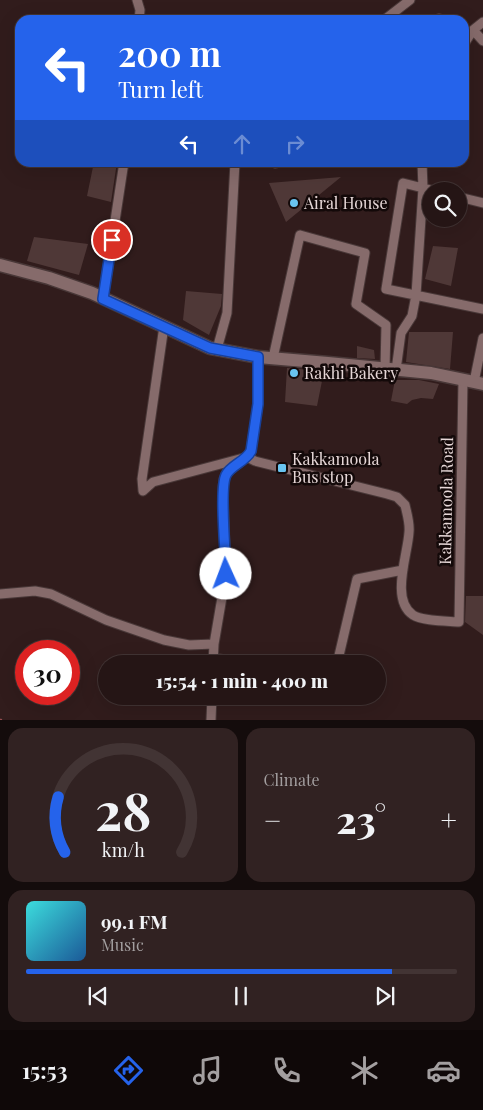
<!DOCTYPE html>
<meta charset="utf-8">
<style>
body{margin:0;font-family:"Playfair Display",serif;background:#312222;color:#f1f3f6;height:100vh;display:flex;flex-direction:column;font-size:19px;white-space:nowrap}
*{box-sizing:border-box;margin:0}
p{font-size:16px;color:#a39fa0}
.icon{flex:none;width:28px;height:28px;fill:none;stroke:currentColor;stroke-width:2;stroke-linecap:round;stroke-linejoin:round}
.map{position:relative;height:720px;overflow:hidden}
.sheet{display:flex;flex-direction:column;gap:8px;padding:8px;background:#140c0c;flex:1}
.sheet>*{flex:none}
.top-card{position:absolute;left:15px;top:15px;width:454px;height:152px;border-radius:15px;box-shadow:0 5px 20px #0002,0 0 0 1px #423434;background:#2563eb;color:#fff;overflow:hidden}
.controls{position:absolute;left:422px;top:182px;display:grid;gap:10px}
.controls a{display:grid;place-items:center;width:45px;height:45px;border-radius:50%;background:#251515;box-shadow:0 5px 20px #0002,0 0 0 1px #423434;font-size:25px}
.speed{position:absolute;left:15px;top:640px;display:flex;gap:10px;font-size:25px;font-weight:700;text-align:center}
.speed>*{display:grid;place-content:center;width:65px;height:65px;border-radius:50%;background:#251515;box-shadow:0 5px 20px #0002,0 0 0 1px #423434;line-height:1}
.speed .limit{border:8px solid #d22;background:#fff;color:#111}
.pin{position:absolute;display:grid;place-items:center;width:42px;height:42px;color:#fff;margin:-21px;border:2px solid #fff;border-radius:50%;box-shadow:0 1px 5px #0007}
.me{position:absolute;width:55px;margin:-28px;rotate:358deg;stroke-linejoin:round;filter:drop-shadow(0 0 4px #0008)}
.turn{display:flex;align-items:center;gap:18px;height:105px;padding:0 20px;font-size:22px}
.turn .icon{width:65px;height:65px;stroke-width:2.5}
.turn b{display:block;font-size:35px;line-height:42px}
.lanes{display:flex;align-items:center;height:48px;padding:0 20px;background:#0003;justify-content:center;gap:25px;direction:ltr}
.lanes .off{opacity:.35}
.big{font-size:38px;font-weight:800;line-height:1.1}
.sheet .widget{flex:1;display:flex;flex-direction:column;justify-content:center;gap:8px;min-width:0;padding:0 18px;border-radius:15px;background:#312222}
.sheet .dial{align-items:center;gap:0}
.dial svg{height:130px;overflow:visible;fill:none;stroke:#423434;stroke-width:7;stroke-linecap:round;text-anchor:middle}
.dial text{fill:#f1f3f6;stroke:none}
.song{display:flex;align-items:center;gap:15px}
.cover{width:60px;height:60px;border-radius:8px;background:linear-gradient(135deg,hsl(180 70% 55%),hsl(210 70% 35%))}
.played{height:5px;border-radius:2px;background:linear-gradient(90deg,#2563eb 85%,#423434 85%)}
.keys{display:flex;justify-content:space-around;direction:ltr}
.heat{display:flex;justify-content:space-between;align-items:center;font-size:28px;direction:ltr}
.sheet .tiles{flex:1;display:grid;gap:8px;grid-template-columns:1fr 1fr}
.widget:last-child{grid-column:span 2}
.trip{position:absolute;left:98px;top:655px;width:288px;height:50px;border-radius:25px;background:#251515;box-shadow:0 5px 20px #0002,0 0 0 1px #423434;font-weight:800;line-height:50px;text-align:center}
.tabs{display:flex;height:80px;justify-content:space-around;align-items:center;background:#0f0808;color:#a39fa0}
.tabs .icon{width:35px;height:35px}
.tabs .current{color:#2563eb}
.tabs b{font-size:22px;color:#f1f3f6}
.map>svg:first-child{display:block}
</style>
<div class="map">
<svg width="483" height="720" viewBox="0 0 483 720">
<rect width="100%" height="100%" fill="#311c1c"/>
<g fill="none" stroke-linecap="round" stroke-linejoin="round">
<path stroke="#964e50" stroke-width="2.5" d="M0,720H1"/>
</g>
<path fill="#4f3837" d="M439,13L456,18V20H423V18Z
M94,162H117L111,202L87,196Z
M258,162H292L293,164L275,169Z
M341,177L286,222L269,183Z
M34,237L88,244L79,275L27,261Z
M433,246L458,248L451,286L425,279Z
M186,291L222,294L221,306L209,335L183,320Z
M409,332H453L450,369L406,362Z
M357,346L374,350L375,359L357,358Z
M287,368L324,371L317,406L285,402Z
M395,380H419L439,384L433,399L421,398L412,400L407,404L391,401Z
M466,596H483V635L465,622Z"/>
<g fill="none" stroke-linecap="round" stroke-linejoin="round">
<defs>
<path id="minor" d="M137,0L140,10L139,20
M384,20L410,0
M473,30L483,41
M464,44L473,30L483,22
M435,191L403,183L386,289L483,309
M459,197L483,203
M103,299L124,162
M164,326L142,479L143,491L153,482L247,457L255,461L387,494L397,497L405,505C407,514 410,523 409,532C408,554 390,600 413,615C422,621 448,621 459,622L463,380
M217,349L227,313L235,162
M273,358L300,235L365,253L356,304L386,325L385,369
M396,370L401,333L412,316L416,295L423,188L422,162
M474,382L483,338
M0,594L35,591L51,594L106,620L164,640L189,645L214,644
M214,658L247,664
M213,664L214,644L226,574L223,487L224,479L227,472L247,457L251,451L258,404V357
M337,664L357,579L403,570
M211,720L212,696"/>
<path id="secondary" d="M0,265L49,278L92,293L210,348L258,357L328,363L431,373L483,384"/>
</defs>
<use href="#minor" stroke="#493838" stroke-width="11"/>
<use href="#secondary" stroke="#493838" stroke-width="15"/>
<use href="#minor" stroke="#866b6b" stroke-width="9"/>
<use href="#secondary" stroke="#866b6b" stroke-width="12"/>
</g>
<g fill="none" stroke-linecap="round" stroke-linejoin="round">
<defs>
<path id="route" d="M112,240L103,299L210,348L258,357V404L251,451C245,462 231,465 226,475C219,489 226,555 226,574"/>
</defs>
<use href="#route" stroke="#184099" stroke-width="12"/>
<use href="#route" stroke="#2563eb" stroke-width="9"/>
</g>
<g fill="#69c4f0" stroke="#130909" stroke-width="2">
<circle cx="294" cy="203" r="5"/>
<circle cx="294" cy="373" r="5"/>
<rect x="277" y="463" width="10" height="10" rx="2.5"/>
</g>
<g text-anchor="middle" stroke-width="5" stroke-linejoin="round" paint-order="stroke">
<g font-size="16" fill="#e6d7d7" stroke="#130909" text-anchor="start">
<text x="304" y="209">Airal House</text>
<text x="304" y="379">Rakhi Bakery</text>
<text x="292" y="465">Kakkamoola<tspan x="292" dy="18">Bus stop</tspan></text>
</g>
<g font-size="16" fill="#e6d7d7" stroke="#130909">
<text transform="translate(446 501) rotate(-89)" y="6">Kakkamoola Road</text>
</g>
</g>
</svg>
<div class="controls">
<a><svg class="icon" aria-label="search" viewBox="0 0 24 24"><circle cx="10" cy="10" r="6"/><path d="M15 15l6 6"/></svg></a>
</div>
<div class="speed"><div class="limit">30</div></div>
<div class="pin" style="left:112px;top:240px;background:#d93025"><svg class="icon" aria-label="arrive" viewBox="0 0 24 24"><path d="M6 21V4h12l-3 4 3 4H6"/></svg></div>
<svg class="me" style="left:226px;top:574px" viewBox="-20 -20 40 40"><circle r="19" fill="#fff"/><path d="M0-13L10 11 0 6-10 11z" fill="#2563eb"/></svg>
<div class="trip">15:54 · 1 min · 400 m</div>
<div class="top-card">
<div class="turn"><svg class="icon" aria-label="left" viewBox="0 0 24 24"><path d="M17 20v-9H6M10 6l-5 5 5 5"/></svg><div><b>200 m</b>Turn left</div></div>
<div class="lanes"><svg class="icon" aria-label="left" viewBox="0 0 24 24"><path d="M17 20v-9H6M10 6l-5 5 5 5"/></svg><svg class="icon off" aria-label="ahead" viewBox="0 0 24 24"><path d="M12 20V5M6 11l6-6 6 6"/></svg><svg class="icon off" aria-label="right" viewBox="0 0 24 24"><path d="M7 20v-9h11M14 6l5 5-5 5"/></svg></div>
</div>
</div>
<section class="sheet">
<div class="tiles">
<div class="widget dial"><svg viewBox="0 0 100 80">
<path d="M14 69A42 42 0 1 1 86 69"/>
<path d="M14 69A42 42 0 0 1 10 35" stroke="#2563eb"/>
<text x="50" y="56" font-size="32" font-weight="700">28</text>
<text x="50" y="72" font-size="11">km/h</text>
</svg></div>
<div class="widget"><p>Climate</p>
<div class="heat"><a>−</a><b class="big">23°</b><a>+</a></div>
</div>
<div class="widget">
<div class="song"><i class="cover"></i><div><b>99.1 FM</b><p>Music</p></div></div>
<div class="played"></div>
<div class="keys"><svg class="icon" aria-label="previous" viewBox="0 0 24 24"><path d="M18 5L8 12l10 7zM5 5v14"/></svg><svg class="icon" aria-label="pause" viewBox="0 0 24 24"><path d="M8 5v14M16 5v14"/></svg><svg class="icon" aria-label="next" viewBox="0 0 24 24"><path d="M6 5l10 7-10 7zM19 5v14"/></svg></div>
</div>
</div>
</section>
<nav class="tabs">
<b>15:53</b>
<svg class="icon current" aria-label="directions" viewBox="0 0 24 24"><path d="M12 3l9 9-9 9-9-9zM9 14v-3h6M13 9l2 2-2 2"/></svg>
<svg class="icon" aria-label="music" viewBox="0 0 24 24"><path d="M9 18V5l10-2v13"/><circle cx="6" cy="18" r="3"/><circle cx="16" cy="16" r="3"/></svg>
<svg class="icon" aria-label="phone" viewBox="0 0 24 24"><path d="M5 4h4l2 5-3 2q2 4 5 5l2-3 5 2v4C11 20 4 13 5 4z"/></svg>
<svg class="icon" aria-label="climate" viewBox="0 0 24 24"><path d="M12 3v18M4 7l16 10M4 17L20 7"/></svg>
<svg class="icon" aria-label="car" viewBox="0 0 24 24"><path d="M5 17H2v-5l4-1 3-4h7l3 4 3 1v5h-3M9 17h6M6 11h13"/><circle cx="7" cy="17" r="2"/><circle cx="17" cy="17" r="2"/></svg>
</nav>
